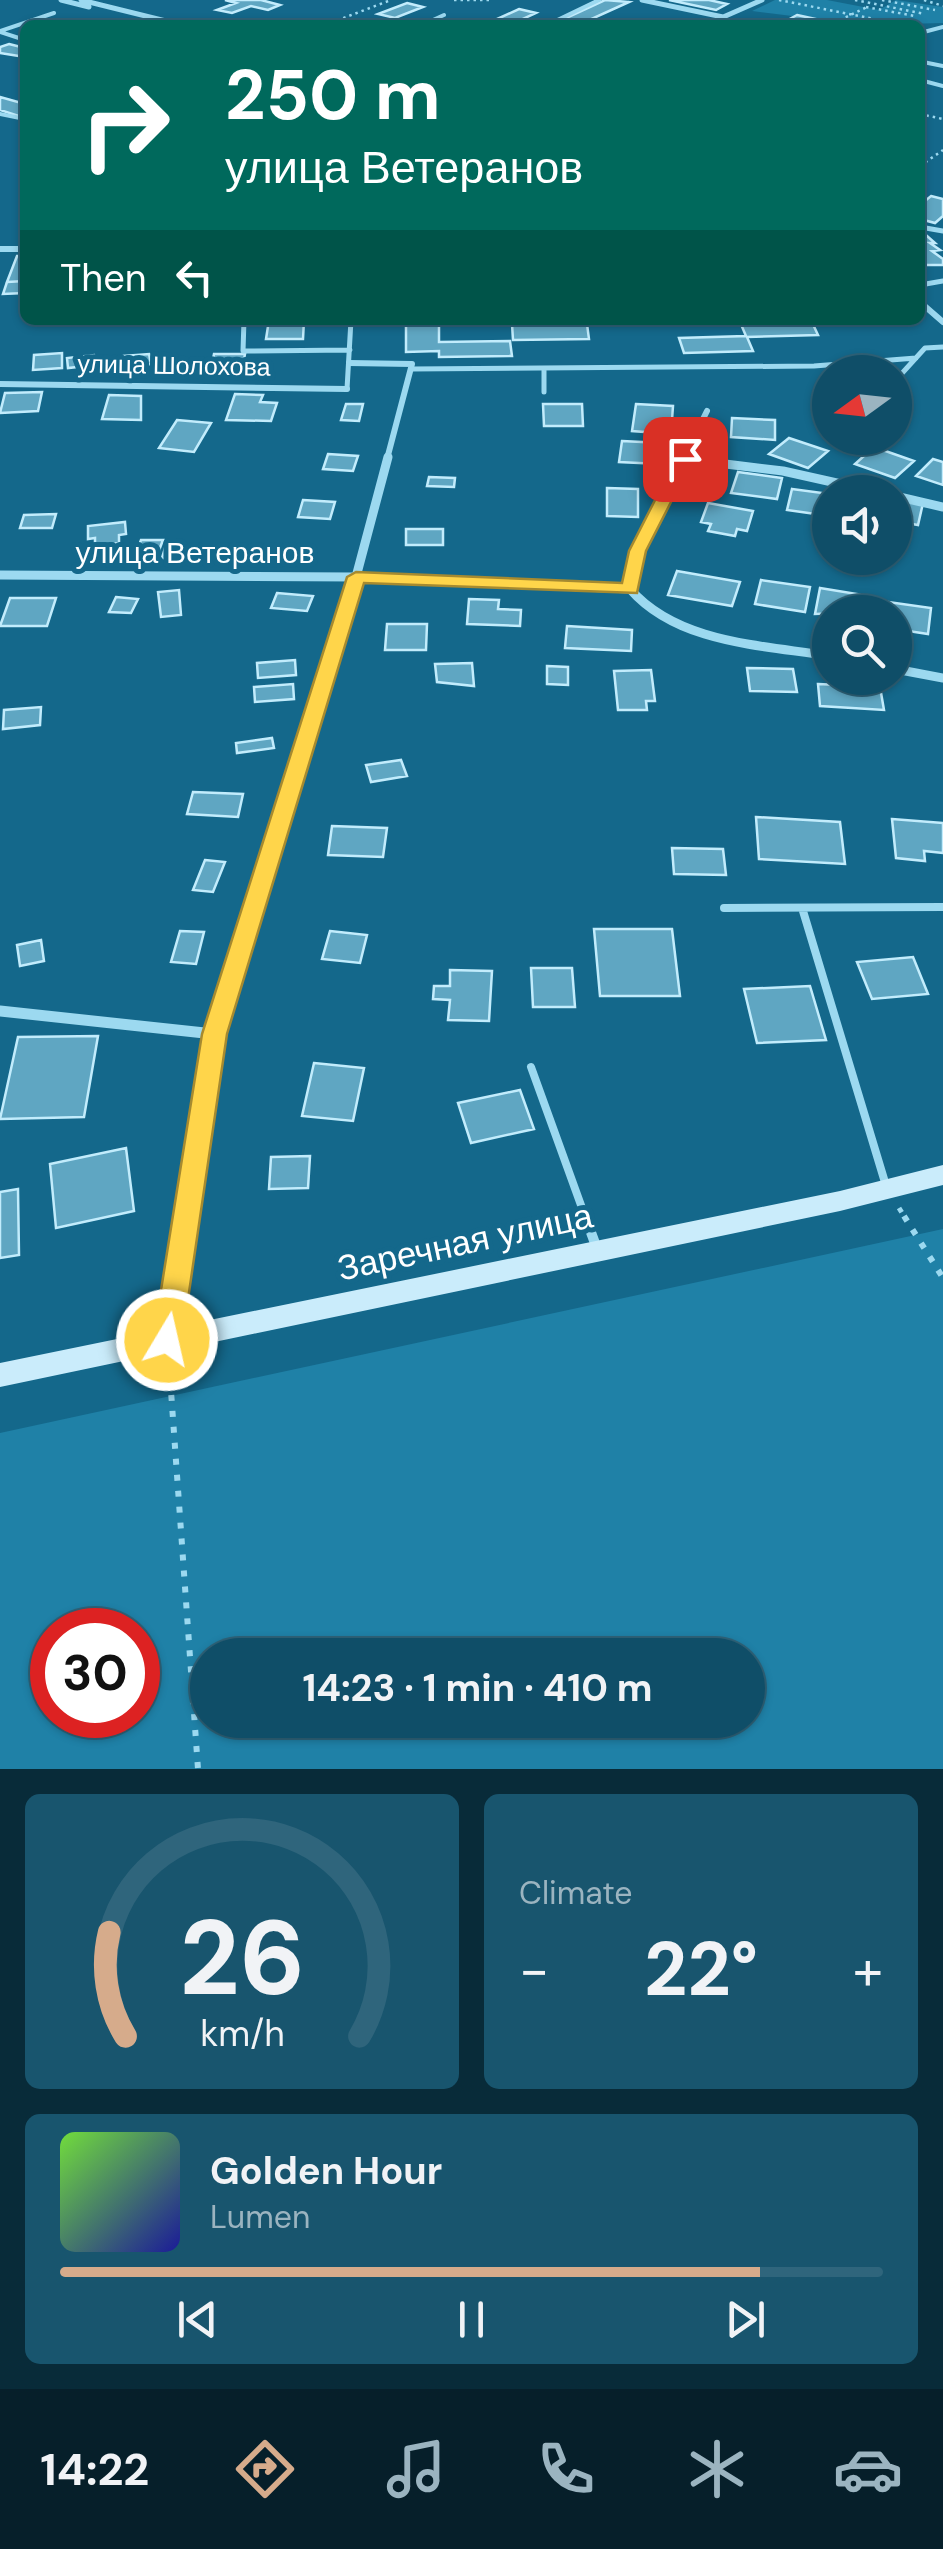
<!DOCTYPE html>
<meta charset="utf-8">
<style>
body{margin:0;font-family:"DM Sans",sans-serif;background:#18556e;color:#f1f3f6;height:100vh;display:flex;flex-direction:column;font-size:38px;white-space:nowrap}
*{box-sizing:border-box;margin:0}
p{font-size:32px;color:#9bb4c0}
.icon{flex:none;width:55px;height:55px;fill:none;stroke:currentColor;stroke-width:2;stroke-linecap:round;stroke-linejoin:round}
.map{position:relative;height:1769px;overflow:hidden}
.drawer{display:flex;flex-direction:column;gap:25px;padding:25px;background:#082b39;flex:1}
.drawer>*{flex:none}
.top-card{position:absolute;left:20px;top:20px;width:905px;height:305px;border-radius:15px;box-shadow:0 2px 8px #0004,0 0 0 2px #2f657c;background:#00695c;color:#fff;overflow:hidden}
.needle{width:65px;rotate:255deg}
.buttons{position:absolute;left:812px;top:355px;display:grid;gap:20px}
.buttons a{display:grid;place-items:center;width:100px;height:100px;border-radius:50%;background:#0f4e68;box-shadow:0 2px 8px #0004,0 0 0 2px #2f657c;font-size:50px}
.speed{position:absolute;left:30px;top:1608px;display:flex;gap:20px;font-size:50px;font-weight:700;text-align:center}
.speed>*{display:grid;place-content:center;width:130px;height:130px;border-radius:50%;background:#0f4e68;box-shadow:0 2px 8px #0004,0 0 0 2px #2f657c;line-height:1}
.speed .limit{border:15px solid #d22;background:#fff;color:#111}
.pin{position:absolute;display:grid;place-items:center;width:85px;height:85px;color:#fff;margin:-42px;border-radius:20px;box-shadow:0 5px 15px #0006}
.me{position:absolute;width:110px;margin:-55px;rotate:9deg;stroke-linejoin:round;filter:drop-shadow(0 0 8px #0008)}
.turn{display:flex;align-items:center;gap:35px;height:210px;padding:0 40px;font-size:45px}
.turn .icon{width:130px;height:130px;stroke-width:2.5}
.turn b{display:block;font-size:70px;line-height:85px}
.then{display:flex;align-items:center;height:95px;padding:0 40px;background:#0003;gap:20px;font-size:38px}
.big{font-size:75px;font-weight:700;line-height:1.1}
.drawer .card{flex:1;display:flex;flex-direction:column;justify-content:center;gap:15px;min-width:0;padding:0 35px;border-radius:15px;background:#18556e}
.drawer .dial{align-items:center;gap:0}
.dial svg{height:260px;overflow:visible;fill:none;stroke:#2f657c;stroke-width:7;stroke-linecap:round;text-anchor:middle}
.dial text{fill:#f1f3f6;stroke:none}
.song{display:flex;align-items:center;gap:30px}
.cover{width:120px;height:120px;border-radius:15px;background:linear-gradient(135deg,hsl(100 70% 55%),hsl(240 70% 35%))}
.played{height:10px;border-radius:5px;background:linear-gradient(90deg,#d6ab8b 85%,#2f657c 85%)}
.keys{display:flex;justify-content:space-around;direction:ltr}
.heat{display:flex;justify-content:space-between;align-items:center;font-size:55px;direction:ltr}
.drawer .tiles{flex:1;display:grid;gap:25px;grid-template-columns:1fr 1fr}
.card:last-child{grid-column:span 2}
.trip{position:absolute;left:190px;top:1638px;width:575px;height:100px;border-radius:50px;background:#0f4e68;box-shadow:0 2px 8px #0004,0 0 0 2px #2f657c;font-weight:700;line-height:100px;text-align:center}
.tabs{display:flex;height:160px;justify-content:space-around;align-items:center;background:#061f2a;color:#9bb4c0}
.tabs .icon{width:70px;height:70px}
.tabs .active{color:#d6ab8b}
.tabs b{font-size:45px;color:#f1f3f6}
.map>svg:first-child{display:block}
</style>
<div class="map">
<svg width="943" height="1769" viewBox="0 0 943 1769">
<rect width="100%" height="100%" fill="#14688b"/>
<path fill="#1f81a7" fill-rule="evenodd" d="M775,0H827L879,10L896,0L943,7V23L864,25L752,11Z
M943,1229V1769H0V1433ZM52,1630H138V1715H52ZM748,1655V1720H208V1655Z"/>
<path fill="#5fa6c2" stroke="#c2ecfc" stroke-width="2.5" d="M225,0H261L280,5L268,10L251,6L232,13L217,10L236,3Z
M605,0L629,2L585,22L566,18Z
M669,0H709L727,4L716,10Z
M407,3L423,7L395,18L378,14Z
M519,9L536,13L510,25H484Z
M797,15L834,23L846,25L786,21Z
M9,44L25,48V57L0,53V47Z
M0,97L25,104V118L0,110Z
M931,196L943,199V216L935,223L920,219V205Z
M927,236L935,243H930L940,250L932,251L943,259V265H920V238Z
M17,256H25V281L7,282Z
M25,281V293L3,294L7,282Z
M269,320H304L303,339H266Z
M406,320H439V342L510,341L512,356L439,357V351L406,352Z
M585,320H660L661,324H587L589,339L513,340L512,324Z
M810,320H828H811L818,335L747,337L753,351L684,353L679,338L746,336L740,322Z
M62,353V368L33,370L34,355Z
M149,354L151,364L125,366L124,356Z
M214,354H245L241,374H210Z
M94,355L96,365L68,368L67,358Z
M42,392L38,411L0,413L5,393Z
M235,394L263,395L260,402L277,403L271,421L226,420Z
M109,395L141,396V420L102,419Z
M346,404H363L359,421L341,420Z
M543,404H582L583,426H544Z
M636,404L673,406L671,434L632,431Z
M732,418L775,420V440L731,437Z
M177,420L211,423L194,452L159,448Z
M789,438L828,451L808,468L769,454Z
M622,441L661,443L659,464L619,462Z
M874,447L914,461L895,478L855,464Z
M328,454L358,456L353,471L323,469Z
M933,459L943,462V485L916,476Z
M738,472L782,478L777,499L731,493Z
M429,477L455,478L454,487L427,486Z
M607,488L638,489V517L607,516Z
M792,489L830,494V516L787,510Z
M895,498L923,503L918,525L895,521Z
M303,500L335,502L330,519L298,517Z
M708,503L753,511L747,531L737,529L735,536L708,531L711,524L701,522Z
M56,514L52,528H20L24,515Z
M125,522L126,534L119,535V543L95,546V538L88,539V526Z
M406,529H443V545H406Z
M141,540H163L158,553H136Z
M165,548H199L196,559L162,558Z
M677,571L740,582L732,606L668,595Z
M761,580L810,587L805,612L755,604Z
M820,588L869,596L867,612L815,614Z
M179,590L181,615L161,617L158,592Z
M277,593L313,596L307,611L271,608Z
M116,597L138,599L131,613L109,612Z
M10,598H56L47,626H0Z
M469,599L499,600L498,609L521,610L520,626L467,624Z
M881,601L931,608L928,634L895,629V612H879Z
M387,624H427L426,650H385Z
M567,626L632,630L631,651L565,648Z
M295,660L296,675L258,678L257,663Z
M472,663L474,686L437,682L435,664Z
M547,666L568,667V685L547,684Z
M747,668L793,669L797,692L750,691Z
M651,670L655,701H646L647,710H618L614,671Z
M293,684L294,699L255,702L254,687Z
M818,684L880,687L884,710L820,706Z
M41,707L40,725L3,729L4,710Z
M272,738L274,748L237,753L236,743Z
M401,760L407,776L371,782L366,765Z
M193,792L243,794L238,817L187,814Z
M756,817L840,822L845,864L759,859Z
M892,819L943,823V853L924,851L925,861L896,858Z
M332,826L387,828L383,857L328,855Z
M672,848L723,849L726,875L674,874Z
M205,860L225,862L213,892L193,890Z
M594,929H672L680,996H600Z
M180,931L204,932L196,964L171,962Z
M330,931L367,935L360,963L322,959Z
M41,940L44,961L20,966L17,945Z
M913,957L928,994L872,999L857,962Z
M531,968H572L575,1007H533Z
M450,970L492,971L489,1021L448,1020L450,1000L433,999L434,986H450Z
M810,986L826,1040L757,1043L744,989Z
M98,1036L84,1117L0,1119L18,1037Z
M314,1063L364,1068L353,1121L302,1116Z
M520,1090L534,1129L471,1143L458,1103Z
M126,1148L134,1211L56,1228L50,1164Z
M310,1156L308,1188L269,1189L271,1157Z
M18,1189L19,1255L0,1258V1192Z"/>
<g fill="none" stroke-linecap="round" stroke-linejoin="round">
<path stroke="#9cd9f0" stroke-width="2.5" stroke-dasharray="2.5 4" stroke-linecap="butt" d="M454,0H492
M779,0L904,25
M855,0L925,14
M882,0L935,10
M924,0L943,6
M866,7L915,16
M834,23L867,7
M325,25L391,0
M920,114L943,119
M920,166L943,150"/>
<path stroke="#9cd9f0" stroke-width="5" stroke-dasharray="5 8" stroke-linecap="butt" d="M899,1208L906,1219"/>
<path stroke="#9cd9f0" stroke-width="6" stroke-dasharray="6 10" stroke-linecap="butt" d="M904,1216L943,1278
M169,1363L198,1769"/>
<path stroke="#9cd9f0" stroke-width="4" d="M380,25H422L444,15
M547,25L599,0
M0,31L54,13
M0,32L25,40
M920,33L943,27
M923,62L943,66
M25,63L20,65L25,67
M920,80L943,86
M0,114L25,119"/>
<path stroke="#9cd9f0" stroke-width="5" d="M920,227L943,231
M920,285L943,281
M244,320L243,351L350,350
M448,320H459
M411,369L814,366L916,358
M544,369V392
M895,381L925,348L943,347
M347,389L351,320"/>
<path stroke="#9cd9f0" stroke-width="8" d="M724,908L943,907
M803,911L887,1189
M531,1067L586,1219"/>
<path stroke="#9cd9f0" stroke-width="10" d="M585,1216L596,1246"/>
<path stroke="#9cd9f0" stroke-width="5" d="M61,0L89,7
M81,0L182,25
M642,0L723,17
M705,25L762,0"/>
<path stroke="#9cd9f0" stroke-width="6" d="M0,249H25
M920,302L943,322
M349,363L412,364L387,459
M0,384L347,389
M683,459L707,411"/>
<path stroke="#9cd9f0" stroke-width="9" d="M685,457L638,551L630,589C678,644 763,645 830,656
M685,459L783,471L877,492
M895,496L943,507
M0,575L356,577L630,589
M895,669L943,678
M289,791L356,577L388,457"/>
<path stroke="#9cd9f0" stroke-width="11" d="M0,1011L214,1034
M185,1219L214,1034L290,789"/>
<path stroke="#9cd9f0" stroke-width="14" d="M167,1339L186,1216"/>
<path fill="#caecfb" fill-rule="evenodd" d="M943,1165V1185L840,1211L0,1387V1363L840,1191Z"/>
</g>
<path fill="#ffd54a" stroke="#a68a30" stroke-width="2.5" d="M685,454L693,459L646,551L637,593L364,583L227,1034L182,1340L178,1349L167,1353L157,1349L153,1340L202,1034L347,577L356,572L622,583L629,551L676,459Z"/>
<g text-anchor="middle" stroke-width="10" stroke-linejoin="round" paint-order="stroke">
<g font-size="25" fill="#fff" stroke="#14688b">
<text transform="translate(174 365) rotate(1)" y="9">улица Шолохова</text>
</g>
<g font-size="30" fill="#fff" stroke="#14688b">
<text x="195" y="563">улица Ветеранов</text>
</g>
<g font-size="35" fill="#fff" stroke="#14688b">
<text transform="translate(465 1242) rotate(-12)" y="12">Заречная улица</text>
</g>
</g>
</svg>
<div class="buttons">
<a><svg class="needle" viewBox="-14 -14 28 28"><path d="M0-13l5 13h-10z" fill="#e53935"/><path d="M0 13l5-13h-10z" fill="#9bb4c0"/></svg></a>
<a><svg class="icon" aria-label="sound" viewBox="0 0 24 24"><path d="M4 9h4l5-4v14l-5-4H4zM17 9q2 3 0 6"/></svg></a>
<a><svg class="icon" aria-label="search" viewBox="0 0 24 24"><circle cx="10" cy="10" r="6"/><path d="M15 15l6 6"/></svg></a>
</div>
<div class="speed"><div class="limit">30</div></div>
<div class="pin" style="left:685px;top:459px;background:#d93025"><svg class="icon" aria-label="arrive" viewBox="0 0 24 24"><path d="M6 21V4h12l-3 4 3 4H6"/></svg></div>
<svg class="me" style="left:167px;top:1340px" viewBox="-20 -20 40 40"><circle r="17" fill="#ffd54a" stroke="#fff" stroke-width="3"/><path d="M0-11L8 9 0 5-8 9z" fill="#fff"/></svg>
<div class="trip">14:23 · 1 min · 410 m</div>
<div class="top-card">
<div class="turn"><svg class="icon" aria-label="right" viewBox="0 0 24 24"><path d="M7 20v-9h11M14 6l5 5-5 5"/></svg><div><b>250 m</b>улица Ветеранов</div></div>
<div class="then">Then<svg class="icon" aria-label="left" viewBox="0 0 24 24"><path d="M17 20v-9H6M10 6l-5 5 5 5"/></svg></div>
</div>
</div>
<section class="drawer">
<div class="tiles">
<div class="card dial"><svg viewBox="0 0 100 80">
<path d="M14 69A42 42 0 1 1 86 69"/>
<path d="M14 69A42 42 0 0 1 9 37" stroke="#d6ab8b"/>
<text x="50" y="56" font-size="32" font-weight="700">26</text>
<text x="50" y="72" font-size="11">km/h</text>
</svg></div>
<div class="card"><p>Climate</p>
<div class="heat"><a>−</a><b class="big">22°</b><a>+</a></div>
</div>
<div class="card">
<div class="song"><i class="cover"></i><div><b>Golden Hour</b><p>Lumen</p></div></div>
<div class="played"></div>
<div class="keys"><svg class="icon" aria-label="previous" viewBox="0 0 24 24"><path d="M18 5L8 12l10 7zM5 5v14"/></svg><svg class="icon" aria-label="pause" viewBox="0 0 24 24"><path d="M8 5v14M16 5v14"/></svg><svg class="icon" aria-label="next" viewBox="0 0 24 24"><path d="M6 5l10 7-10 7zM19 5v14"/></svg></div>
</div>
</div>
</section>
<nav class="tabs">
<b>14:22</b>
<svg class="icon active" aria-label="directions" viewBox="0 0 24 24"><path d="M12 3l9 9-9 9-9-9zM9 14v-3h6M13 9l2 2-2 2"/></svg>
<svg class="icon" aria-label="music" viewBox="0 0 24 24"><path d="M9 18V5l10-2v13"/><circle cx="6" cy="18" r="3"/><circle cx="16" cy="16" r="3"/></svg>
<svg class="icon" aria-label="phone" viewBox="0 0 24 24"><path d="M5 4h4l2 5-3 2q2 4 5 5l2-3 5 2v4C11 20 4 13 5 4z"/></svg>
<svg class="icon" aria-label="climate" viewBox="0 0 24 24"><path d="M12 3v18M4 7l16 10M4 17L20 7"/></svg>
<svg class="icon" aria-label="car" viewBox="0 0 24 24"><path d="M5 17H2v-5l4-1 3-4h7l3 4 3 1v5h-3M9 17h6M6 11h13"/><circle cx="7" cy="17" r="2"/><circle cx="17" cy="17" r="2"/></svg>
</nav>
